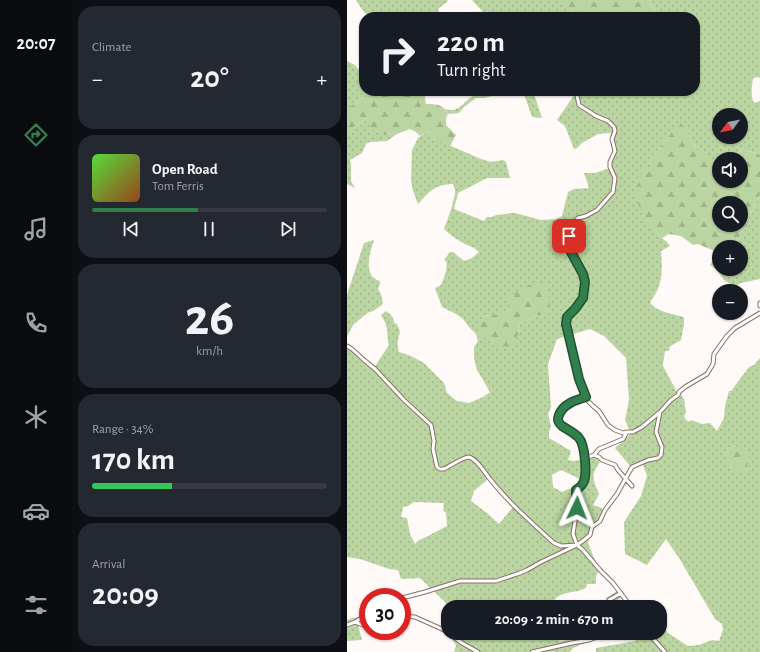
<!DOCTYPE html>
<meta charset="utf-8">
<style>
body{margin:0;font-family:"Alegreya Sans",sans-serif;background:#242831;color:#f1f3f6;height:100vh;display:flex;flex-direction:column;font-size:15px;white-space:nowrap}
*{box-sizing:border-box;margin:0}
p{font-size:13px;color:#9ea1a6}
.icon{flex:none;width:22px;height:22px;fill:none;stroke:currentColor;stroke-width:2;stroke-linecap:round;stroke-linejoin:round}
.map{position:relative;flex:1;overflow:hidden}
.details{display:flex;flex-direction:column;gap:6px;padding:6px;background:#0d0f14;width:275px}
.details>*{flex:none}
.banner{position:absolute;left:12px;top:12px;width:341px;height:84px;border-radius:16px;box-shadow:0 1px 3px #0004;background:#171b24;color:#f1f3f6;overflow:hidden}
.needle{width:26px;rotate:238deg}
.fabs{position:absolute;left:365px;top:108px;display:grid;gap:8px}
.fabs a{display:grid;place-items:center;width:36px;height:36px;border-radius:50%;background:#171b24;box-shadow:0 1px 3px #0004;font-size:20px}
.speed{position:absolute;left:12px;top:588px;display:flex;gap:8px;font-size:20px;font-weight:700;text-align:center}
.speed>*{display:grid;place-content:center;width:52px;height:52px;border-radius:50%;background:#171b24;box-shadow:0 1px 3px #0004;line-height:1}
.speed .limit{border:6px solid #d22;background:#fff;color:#111}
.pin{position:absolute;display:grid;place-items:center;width:34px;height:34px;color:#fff;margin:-17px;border-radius:8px;box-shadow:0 2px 6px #0006}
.me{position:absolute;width:44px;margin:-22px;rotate:2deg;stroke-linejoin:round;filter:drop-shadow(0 0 3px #0008)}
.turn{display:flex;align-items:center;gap:14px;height:84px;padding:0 12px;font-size:18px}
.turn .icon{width:52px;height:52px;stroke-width:2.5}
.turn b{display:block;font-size:28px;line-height:34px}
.big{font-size:30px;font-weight:600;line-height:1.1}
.details .card{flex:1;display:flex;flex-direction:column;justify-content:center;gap:6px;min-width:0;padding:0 14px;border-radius:16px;background:#242831}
.details .dial{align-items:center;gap:0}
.dial b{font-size:52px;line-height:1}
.song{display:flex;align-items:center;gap:12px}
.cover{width:48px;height:48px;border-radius:6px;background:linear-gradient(135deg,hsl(110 70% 55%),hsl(20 70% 35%))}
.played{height:4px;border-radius:2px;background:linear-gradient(90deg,#327f4e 45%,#363941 45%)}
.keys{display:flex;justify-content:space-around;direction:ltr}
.heat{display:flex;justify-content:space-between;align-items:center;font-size:22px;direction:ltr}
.charge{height:6px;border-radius:3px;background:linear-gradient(90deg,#34c759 34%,#363941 0)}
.trip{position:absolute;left:94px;top:600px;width:226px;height:40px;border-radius:16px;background:#171b24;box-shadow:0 1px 3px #0004;font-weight:600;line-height:40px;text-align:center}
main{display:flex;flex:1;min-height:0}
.tabs{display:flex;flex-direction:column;width:72px;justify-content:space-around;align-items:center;background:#090b0e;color:#9ea1a6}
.tabs .icon{width:28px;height:28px}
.tabs .current{color:#327f4e}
.tabs b{font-size:18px;color:#f1f3f6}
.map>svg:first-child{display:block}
</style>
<main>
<nav class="tabs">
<b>20:07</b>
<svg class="icon current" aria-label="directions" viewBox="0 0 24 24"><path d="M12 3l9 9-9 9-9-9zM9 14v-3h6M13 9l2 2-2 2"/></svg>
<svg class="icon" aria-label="music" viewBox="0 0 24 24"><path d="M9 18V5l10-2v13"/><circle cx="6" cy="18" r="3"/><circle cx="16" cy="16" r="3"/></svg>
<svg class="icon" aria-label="phone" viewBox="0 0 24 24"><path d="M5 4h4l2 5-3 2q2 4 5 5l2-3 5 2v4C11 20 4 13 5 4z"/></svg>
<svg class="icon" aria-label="climate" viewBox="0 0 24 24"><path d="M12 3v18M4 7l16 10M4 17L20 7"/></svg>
<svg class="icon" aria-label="car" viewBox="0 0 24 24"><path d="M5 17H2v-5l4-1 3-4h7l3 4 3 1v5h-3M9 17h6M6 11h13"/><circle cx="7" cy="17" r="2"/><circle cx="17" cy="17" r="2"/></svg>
<svg class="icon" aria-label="filters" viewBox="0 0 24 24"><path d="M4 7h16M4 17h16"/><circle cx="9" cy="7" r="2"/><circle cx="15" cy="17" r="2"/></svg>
</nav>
<section class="details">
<div class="card"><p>Climate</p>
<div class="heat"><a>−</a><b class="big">20°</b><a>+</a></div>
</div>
<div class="card">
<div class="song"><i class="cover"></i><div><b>Open Road</b><p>Tom Ferris</p></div></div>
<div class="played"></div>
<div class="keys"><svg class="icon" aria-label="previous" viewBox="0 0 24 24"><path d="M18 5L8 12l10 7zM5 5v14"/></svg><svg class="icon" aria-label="pause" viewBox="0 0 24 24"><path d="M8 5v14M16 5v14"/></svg><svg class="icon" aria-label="next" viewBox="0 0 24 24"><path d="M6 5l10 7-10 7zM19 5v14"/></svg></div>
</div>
<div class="card dial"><b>26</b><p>km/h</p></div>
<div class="card"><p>Range · 34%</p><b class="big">170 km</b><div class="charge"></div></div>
<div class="card"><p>Arrival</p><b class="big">20:09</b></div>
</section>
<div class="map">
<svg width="413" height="652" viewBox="0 0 413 652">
<defs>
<pattern id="grass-dots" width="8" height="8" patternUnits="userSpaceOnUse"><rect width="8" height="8" fill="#bad5a1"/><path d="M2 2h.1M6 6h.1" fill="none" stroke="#9fb689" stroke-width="1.8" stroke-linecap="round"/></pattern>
<pattern id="forest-firs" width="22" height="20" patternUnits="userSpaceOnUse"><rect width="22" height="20" fill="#bad5a1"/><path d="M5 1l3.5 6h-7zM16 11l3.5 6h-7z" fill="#9fb689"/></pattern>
</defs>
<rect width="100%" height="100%" fill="#fff9f7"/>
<path fill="url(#grass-dots)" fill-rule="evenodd" d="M9,0H100L101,1L91,9L92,12L95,17H37L34,12L31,13L26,17C17,16 14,7 9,0Z
M125,0H214V1L225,9L226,17H133L135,11Z
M303,0H413V78L411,77L406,78C405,87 403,95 407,103L413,101V155L396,149L382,159H372V164H369L350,151L342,134L324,133L302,162L310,170L296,215L315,238L320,242L323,246L314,251C315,264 316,276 311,289C309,294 305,298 303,303C310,312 326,314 337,317V324L334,340L322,347L323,350L320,351H318L316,364V366L330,392L334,393V395L337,399L339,413L337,416L338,419L342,422L344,420L355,424L363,423L370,431L377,418L378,406L382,391H384L402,367L407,365L413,358V652H249V648L288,641L295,633H313V623L321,633L341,646L352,645L365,640L372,641L376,630L375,624L368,619L332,558L319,539L300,565L278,554L277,522L294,496L300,476L296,465L284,467L268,448L284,434L278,420L282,400L279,358L257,336L243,329L210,339L201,364L204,407L201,414L204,426L202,432V438L224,451L221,460L227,461L236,459L237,472L235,480L214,470L205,475L206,487L215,492L238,482L240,460L248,457L253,462C243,476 246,479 252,494L246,505L255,508L256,518L253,523L246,528L241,543L247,558L254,569L272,589L274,598L264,604L262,607H256L259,601V598L270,591L268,587L252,571L249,576V584H240L239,588C230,593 217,591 209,598C207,600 206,604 205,607H101V616L99,603L73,578L54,579L51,570L42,569L13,559L0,557V343L17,358L29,366L30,363L42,345C40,340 41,336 40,331C40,325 37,320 34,315L39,311C43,314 47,317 47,323L50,324C55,335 52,331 51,341C50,344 51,348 52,352L64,356L77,363L97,383L100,393L110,401L122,403L136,397L143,392L130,370L127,359V347L131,341L129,334L122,327L116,319L109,314L95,307L88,288L94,285C97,278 101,269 99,261L97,260L103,252H106L117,261L125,258L132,252C127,247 124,247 118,244C110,240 103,235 97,229L104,210L108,194V190L106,184C87,185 83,191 71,204L66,191L64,181L65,150L71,138L82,131L86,134L88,139L134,159L144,162L156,160L159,162L163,178H140L111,193L107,209L137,221L140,217H145L149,215L160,214L163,213H168L194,220L209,219L215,216L221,192L227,189L242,188L237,173H248L263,168L262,163L266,151L263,142L264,133L251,134L235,143L230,148L227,149L218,126L210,120L230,91H348V17H311ZM372,115H394V137H372ZM164,309L190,315L173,323L171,334L147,346L145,339L136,316L154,314ZM388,446L402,458L399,472L384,468L382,461L377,453ZM141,479L166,507L152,524L140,513L124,501L127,491ZM67,502L97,503L96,510L99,513L100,526L81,536L72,540L68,544L63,534L60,518L54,517L56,507L61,506Z
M0,61L8,65L11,69L17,67V91H19L18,96L7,105L0,106Z
M139,91H164L137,98H129L117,107L112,113L101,114L98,109C111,113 115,104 124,97C128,94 134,93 139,91Z
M176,91H186L195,118L185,117Z
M21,118L39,135L50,134L40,141L23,142L19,144L15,153L3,160V162L4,164V181L8,188L0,184V133L13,123Z
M413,194V279L394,283L387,287L377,280L369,269L363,265L372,253V269H394V247H380L381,245L392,239L394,233L400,227L402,217Z
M27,240C23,252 15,276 33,281V284L31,289L34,294L36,304L26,311L20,313L6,325L0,337V295L17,243Z
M9,617L15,640L0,641V620Z
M104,633H208L211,639L210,640L214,641L238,637L240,633H247L238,643L226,648L223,652H107L109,645L105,639Z"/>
<path fill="url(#forest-firs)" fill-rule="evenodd" d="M214,0H303L311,17H226L225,9L213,1Z
M19,91H77L79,104C89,104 96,104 101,114L99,118V125L109,135L103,146L88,139L86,134L82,131L73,136L69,132L63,129L50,134L39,135L23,129L21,118L13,123L0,133V106L7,105L18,96Z
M334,123L342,134L350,151L369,163L372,164V181H394V159H382L396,149L413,155V194L402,217L400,227L394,233L392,239L381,245L380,247H372V253L351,244L346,245L334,236L322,234L315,238L296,215L288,197L295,168L309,170L302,162L324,133ZM372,203H394V225H372Z
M198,284L203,300L201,315H190L173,323L171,334L164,346L152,347L147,346L145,339L133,337L131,331L136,316L154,314L164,309L160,297L182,285Z
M388,446L398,452L402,458L399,472C396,472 389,472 386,470C385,470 379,455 377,453Z"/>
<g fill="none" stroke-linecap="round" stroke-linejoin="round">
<defs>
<path id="minor" d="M229,91L232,105L249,116L261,121L267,127L268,131L265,139L268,151L263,162V167L268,178L266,192L250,210L239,216L231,218L226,224L223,232L222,236L223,248L224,252L236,274L239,282L236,298L228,309L220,317L219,324L233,379L240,400L246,406L252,411L261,425L268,430L276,433L280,432H286L295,427L313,412L324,400L331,395L332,392L338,387L360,374L366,364L367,354L380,336L388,328L413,313
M413,303V306
M0,346L5,349L17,360L28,369L57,400L84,425L87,441L86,449L90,467L93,469H97C103,466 116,457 122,457C130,459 138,473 143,479C161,502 186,524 207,543L214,546L230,545L236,550L253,570L266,583L284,607
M247,455L252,457L255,460L268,465L271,470L285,486
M238,458L247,455L252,449L276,439L280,432
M230,545L226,534L230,508L229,490C232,488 236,484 237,481C240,473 238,445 232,438C228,433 221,430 215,426C211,422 210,420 212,415C216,404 229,400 239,397
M55,598L78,592L113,581H149L173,573L180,570L194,562L230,545L237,540L243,535L245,527L253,521L258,510L270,494L285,467L301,460L311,458L314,455L315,447L309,432L313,412
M259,607L262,600L274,593
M55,616L68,617L97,630L115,643L131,652
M8,622L21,627
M0,625L8,622L21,614
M301,633L318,652
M237,641L243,633
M185,652L225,643L242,640L253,636L273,633"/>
</defs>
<use href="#minor" stroke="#887064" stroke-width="5"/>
<use href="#minor" stroke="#fff" stroke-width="3"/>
</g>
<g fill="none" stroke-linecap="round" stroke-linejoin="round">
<defs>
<path id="route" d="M222,236L223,248L224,252L236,274L238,282L236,298L228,309L220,317L219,324L232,379L239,397C229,400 216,404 212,415C210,420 211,422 215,426C221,430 228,433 232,438C238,445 240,473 237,481C236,484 232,488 229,490L230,508"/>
</defs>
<use href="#route" stroke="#205333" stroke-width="10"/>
<use href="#route" stroke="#327f4e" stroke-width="7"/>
</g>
</svg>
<div class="fabs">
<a><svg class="needle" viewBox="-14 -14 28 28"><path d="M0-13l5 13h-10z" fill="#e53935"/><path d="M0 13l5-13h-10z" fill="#9ea1a6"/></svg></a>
<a><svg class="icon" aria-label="sound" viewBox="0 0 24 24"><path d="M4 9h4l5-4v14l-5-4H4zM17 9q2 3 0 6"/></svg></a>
<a><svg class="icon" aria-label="search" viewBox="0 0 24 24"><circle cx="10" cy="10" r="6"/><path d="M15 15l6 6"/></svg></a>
<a>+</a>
<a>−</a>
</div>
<div class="speed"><div class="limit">30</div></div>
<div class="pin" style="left:222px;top:236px;background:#d93025"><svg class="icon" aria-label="arrive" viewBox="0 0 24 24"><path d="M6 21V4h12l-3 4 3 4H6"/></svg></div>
<svg class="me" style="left:230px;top:508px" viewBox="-20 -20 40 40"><path d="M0-17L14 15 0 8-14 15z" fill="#327f4e" stroke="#fff" stroke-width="4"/></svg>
<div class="trip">20:09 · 2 min · 670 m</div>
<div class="banner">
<div class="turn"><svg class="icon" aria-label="right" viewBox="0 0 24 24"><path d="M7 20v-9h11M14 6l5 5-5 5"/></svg><div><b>220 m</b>Turn right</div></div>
</div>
</div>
</main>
